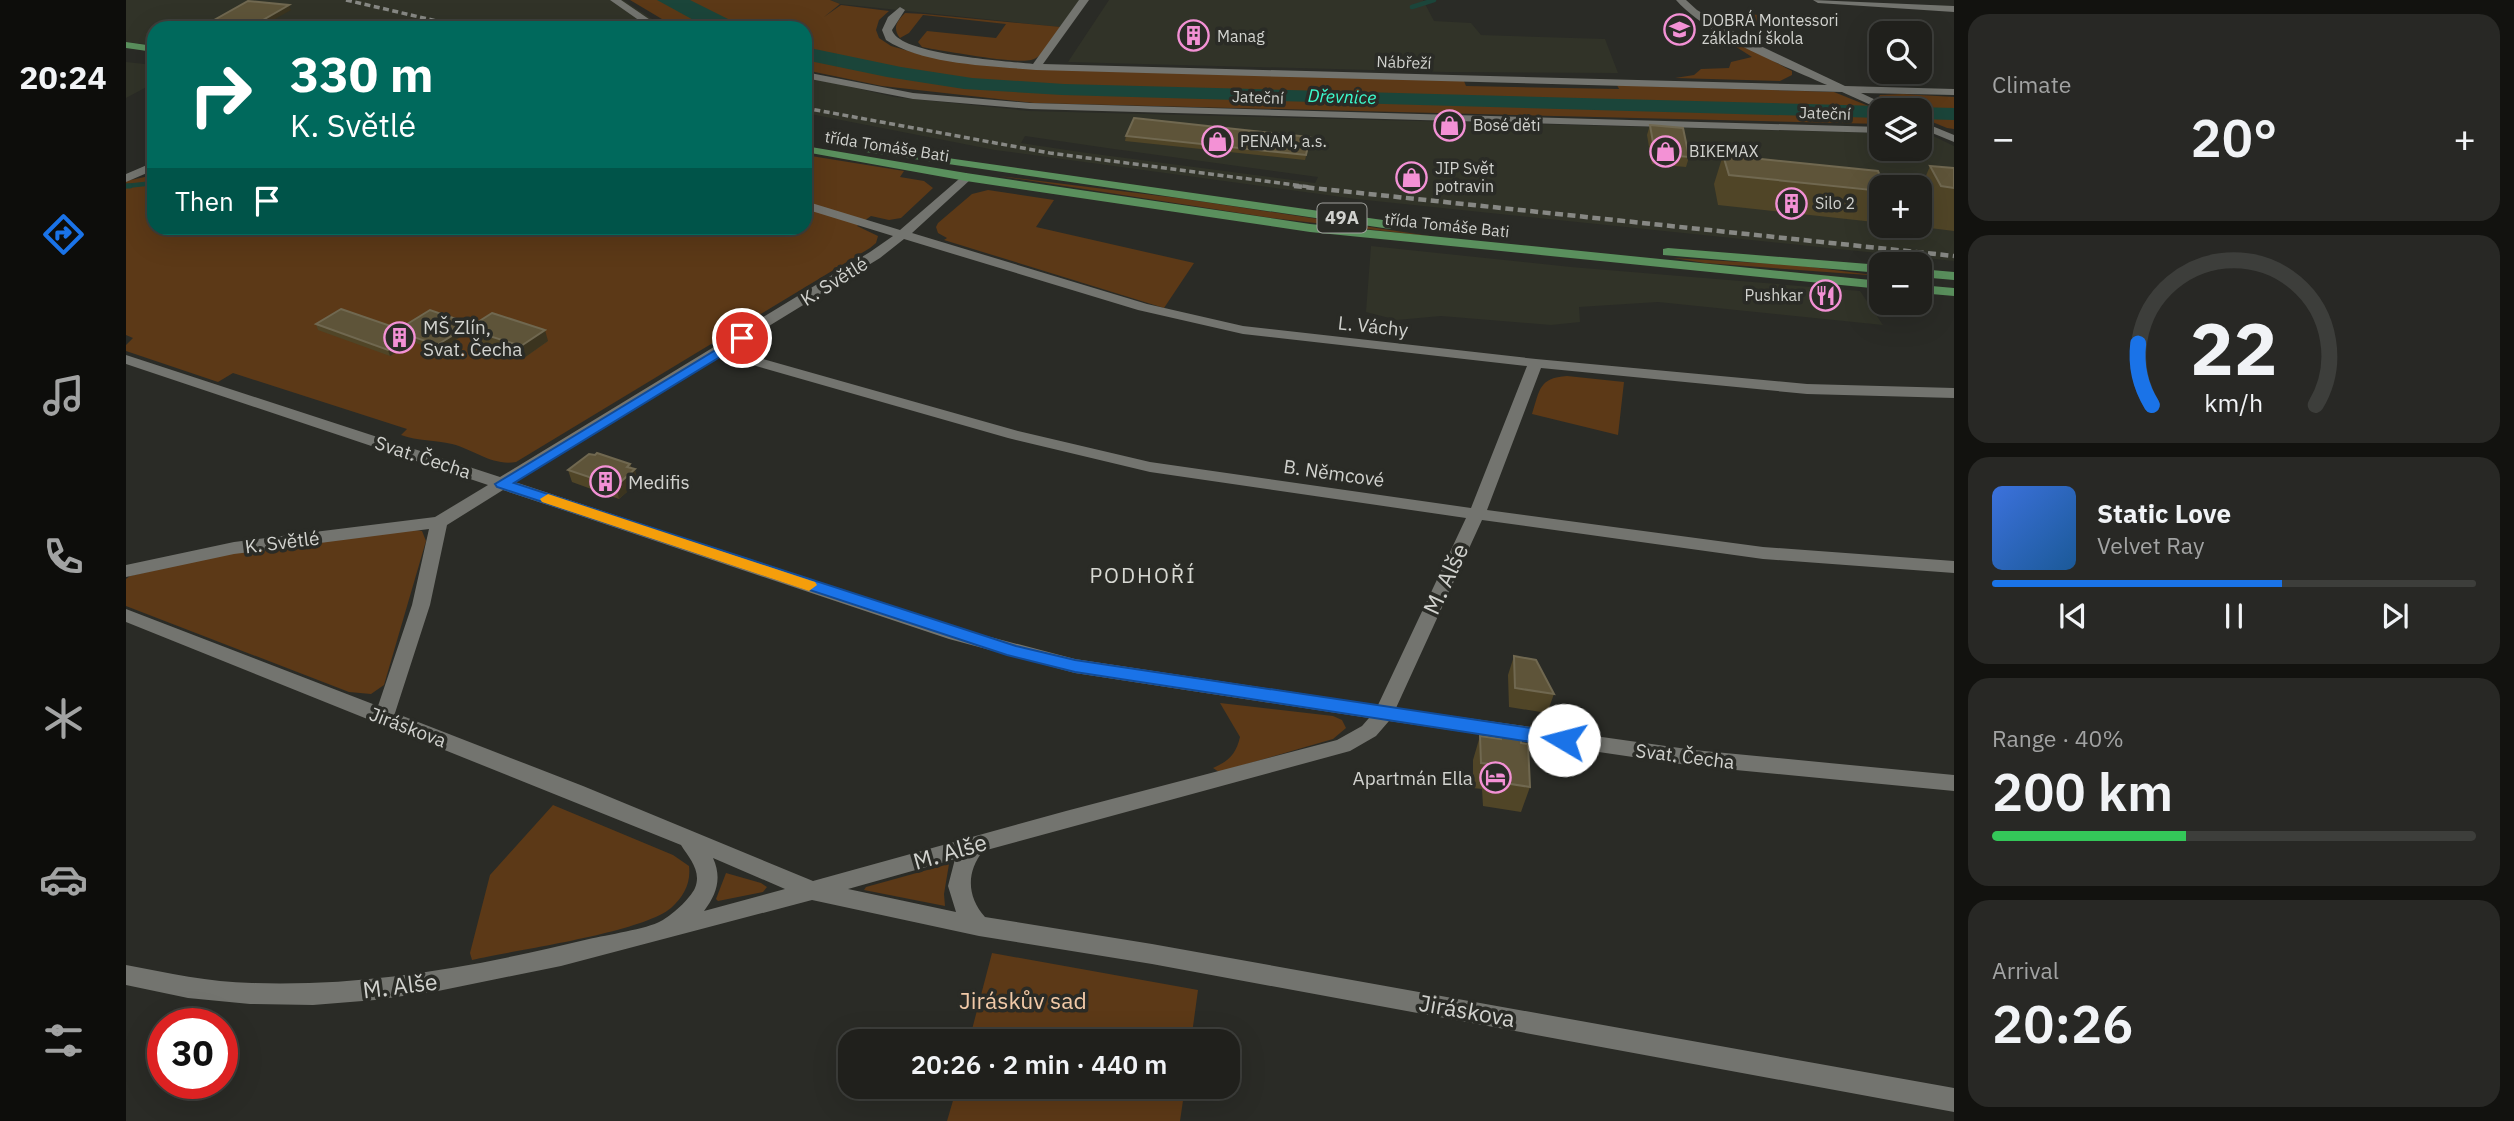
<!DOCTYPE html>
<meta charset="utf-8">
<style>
body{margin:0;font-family:"IBM Plex Sans",sans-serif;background:#282825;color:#f1f3f6;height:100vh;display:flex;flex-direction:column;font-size:26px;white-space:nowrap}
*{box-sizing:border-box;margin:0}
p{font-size:23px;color:#a2a3a3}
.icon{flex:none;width:38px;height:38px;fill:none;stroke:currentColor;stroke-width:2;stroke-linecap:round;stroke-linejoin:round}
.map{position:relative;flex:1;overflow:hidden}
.details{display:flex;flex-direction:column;gap:14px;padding:14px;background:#12120f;width:560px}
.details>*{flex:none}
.banner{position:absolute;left:21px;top:21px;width:665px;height:214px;border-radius:21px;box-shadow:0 7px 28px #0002,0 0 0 2px #3d3e3b;background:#00695c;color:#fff;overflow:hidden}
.fabs{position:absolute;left:1743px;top:21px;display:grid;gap:14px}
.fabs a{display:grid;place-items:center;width:63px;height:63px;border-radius:14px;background:#20201c;box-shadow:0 7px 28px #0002,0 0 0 2px #3d3e3b;font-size:35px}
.speed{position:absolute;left:21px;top:1008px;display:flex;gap:14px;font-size:35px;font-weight:700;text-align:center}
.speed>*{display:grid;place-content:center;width:91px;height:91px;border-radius:50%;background:#20201c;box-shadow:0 7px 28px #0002,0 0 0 2px #3d3e3b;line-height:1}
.speed .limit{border:10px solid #d22;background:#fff;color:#111}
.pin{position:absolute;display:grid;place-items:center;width:60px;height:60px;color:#fff;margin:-30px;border:4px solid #fff;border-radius:50%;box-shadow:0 2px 7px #0007}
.me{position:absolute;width:77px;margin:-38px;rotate:278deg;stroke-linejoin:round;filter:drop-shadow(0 0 5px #0008)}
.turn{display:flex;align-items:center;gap:24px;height:147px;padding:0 28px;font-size:32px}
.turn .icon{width:91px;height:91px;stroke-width:2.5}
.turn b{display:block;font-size:49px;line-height:60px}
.then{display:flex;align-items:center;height:66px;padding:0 28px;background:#0003;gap:14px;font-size:26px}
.big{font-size:52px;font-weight:600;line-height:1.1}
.details .widget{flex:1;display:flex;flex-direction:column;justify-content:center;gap:10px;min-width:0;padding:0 24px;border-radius:21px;background:#282825}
.details .dial{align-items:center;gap:0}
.dial svg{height:182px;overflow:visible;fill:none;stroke:#3d3e3b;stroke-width:7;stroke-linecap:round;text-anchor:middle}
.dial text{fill:#f1f3f6;stroke:none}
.song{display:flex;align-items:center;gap:21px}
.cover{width:84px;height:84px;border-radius:10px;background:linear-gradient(135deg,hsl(220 70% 55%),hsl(210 70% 35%))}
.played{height:7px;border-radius:4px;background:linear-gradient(90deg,#1a73e8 60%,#3d3e3b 60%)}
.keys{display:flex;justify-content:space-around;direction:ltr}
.heat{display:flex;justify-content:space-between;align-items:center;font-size:38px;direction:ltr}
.charge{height:10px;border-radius:5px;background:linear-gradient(90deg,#34c759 40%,#3d3e3b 0)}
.trip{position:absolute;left:712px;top:1029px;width:402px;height:70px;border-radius:21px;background:#20201c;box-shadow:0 7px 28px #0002,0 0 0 2px #3d3e3b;font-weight:600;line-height:70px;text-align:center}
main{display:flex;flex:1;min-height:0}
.tab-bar{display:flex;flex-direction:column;width:126px;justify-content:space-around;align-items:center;background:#0d0d0b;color:#a2a3a3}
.tab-bar .icon{width:49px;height:49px}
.tab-bar .selected{color:#1a73e8}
.tab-bar b{font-size:32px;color:#f1f3f6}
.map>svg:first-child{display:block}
</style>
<main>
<nav class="tab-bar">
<b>20:24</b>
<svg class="icon selected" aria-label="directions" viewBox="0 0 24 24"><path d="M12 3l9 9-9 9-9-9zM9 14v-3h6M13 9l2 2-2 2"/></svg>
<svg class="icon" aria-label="music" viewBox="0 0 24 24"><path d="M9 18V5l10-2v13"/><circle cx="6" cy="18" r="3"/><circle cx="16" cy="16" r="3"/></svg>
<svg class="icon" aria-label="phone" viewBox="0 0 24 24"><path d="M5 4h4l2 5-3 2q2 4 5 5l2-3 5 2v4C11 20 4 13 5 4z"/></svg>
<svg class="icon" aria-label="climate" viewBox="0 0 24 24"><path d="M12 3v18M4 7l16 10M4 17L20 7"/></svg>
<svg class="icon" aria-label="car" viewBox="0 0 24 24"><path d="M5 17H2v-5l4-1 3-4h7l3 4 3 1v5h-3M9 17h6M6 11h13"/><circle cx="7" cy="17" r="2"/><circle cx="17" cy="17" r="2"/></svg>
<svg class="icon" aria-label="filters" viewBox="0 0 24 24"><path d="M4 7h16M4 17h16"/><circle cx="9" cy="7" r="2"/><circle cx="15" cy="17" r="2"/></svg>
</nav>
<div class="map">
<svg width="1828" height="1121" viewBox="0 0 1828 1121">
<rect width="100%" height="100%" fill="#2a2b26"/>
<path fill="#313328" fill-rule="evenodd" d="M0,0H497L540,28H28V45L0,42Z
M704,0H955L934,27L714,4Z
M983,0H1297L1308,21L1345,23L1355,35L1479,39L1492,73L1319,72L942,62Z
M0,62L28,65V83L0,98Z
M679,76L768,97L903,111L1755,133V149H1794V135H1805L1828,146V261L1230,199L869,150L679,113ZM899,136L988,149L1192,177L1189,183L954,152L895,143ZM1755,187H1794V226H1755Z
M1245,246L1445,267L1734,291L1757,325L1532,302L1453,307L1454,322L1425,325L1315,316L1271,320L1240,312Z"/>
<path fill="#5c3917" d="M504,0H704L714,4L698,17L715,5L763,11L753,20L750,30L753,38L765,46L793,54L918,69L1338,81L1340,86L1493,89L1491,85L1708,92L1755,111V124L908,103L756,86L679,70V28H551Z
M779,13L798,14L935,27C927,37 918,57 905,60C889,64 827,52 806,49L796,47L792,42L801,31L870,38L880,24L797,15L783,33L774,38C766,28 771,21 779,13Z
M1598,13L1653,16L1661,27L1605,24Z
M1580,38L1611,41L1660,68L1666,71V75L1654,81L1549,78L1568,75L1575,69L1603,68L1605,62L1626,57L1604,43Z
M1777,94L1828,97V129L1821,128L1794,117V110H1780L1752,98L1754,95Z
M679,155L778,171L774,177L798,181L807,188L775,218L763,220L745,216L731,226L752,236L750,243L744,248L390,462C366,466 349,450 326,444C309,440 292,441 275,435L281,429L107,373L92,382L0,351V345L7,338L0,335V181L28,175V228H679Z
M873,176L1059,199L1310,237L1146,218Z
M862,190L928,200L910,227L1068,263L1038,308L818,240L821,238L812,233L810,227L812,223L846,194Z
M1547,258L1669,265L1755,276L1579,263Z
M1441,376L1498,382L1492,435L1406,414C1414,389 1413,378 1441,376Z
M281,529L296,531L300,541L258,685L245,694L223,692L0,606V579L4,576L95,555Z
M1094,703L1207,716L1216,720L1220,728L1207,739L1093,772L1087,768C1103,761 1110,754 1114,737Z
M427,805L547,855L563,866C565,883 558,896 545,908C515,933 389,950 346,960L344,953L364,875Z
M823,864L818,894L819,906L738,890L740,887Z
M600,873L635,883L641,887L637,892L592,901L590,899Z
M866,953L1072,990L1065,1041H843Z
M831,1087H1059L1054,1121H821Z"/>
<path fill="#1b453a" d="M531,0H564L620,28H582Z
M679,47L775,67L846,78L938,84L1828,108V120L1794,119V110H1755V118L936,95L838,89L761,77L679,60Z"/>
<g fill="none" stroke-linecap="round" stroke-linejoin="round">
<path stroke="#1b453a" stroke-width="4.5" d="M1286,7L1308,0
M0,186L28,183"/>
<path stroke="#1b453a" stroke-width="5" d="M0,186H4"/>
<path fill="#73746f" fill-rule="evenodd" d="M484,0H495L536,28H524Z
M953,0H963L917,64L1701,85C1656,65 1582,36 1550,0H1560L1571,10L1622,40L1719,86L1828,89V95L1735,93L1771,110H1756L1716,92L910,70C866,66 798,65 760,40L756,30L762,17L774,7L779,10L766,30C773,55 882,61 907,64Z
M1687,0L1828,6V12L1692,3Z
M679,72L787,93L904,103L1755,127V133L904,109L787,99L679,78Z
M1794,121L1828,135V142L1794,128Z
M28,162V170L0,182V174Z
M840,173L846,177L844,180L786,233L1021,304L1117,326L1410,359L1681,384L1828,388V398L1681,394L1415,368L1361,510L1637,547L1828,561V573L1637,559L1356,520L1270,708L1568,750L1828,775V791L1568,766L1263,721L1250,736L1224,751L857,851C840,872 841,897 859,917L1026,944L1828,1088V1112L1026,964L853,936L686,900L435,966L312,991L249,1000L187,1005L124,1004L62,998L0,985V965C42,973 83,982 126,983C240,987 352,966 463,939C480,935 521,929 535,921C545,916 564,899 569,888C576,871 563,858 555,845L0,622V609L252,706L286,605L303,529L108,554L0,577V565L108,542L309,517L362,485L0,364V355L374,477L744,252L767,236L679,209V201L774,230ZM778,239L1012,310L1117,334L1401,366L1345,508L1024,462L892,431L626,356L607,348L754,258ZM597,354L616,362L882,438L1024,472L1340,518L1252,705L949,659L834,629L389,482ZM377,490L823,639L949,673L1243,718L1236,726L1211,740L940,811L687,881L457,786L269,713L304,605L321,525ZM587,858L659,889L578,911C591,894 596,878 587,858ZM829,859L822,886L830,912L722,889Z"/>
<path fill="#5a905d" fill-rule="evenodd" d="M0,42L28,46V52L0,48Z
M679,146L840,173L1184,224L1755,281V289L1184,232L840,181L679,152Z
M744,147L1264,221L1270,225L1264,229L740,152V148Z
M1542,248L1755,265V273L1537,255V249Z
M1794,269L1828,272V280L1794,277Z
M1794,285L1828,288V296L1794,293Z"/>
<path stroke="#878884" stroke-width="3.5" stroke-dasharray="6 3.5" stroke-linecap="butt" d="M220,0L341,28
M679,108L924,153L1184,187"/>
<path stroke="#878884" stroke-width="4.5" stroke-dasharray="8 4.5" stroke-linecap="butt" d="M1168,186L1828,256"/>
</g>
<path fill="#504527" d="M1524,125L1563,157L1560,167L1526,164L1521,135Z
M1000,136L1184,142L1179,160L999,141Z
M1597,155L1755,187V206L1748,222L1592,205L1588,184Z
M1804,166L1828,168V231L1796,227L1794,222V190Z
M190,324L273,329L345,324V326L422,341L398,358L345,340L342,332L313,351L287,342L264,356L192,330Z
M504,464L512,482L493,499L446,482L442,470Z
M1388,656L1428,694L1421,713L1383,707L1382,675Z
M1374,734L1395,743L1404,787L1395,812L1357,806L1356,789L1347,788V760L1354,736L1373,739Z"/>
<path fill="#3b341f" d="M163,5L165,10L133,28H123Z
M345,324L346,330L341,329L342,332L313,351L311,345Z
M419,330L422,341L398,358L395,346Z
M285,336L287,342L264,356L262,350Z
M504,464L506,472L509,469L512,482L493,499L490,486L501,467Z"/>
<path fill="#5e5439" stroke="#706850" stroke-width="2" d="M122,1L163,5L123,28H74Z
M1008,118L1184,137L1180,155L1000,136Z
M1524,125L1557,128L1563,157L1529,154Z
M1597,155L1752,171L1759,187H1755V191L1603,175Z
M1804,166L1828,168V188L1815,186Z
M215,309L273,329L304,310L345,324L311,345L285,336L262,350L190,324Z
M366,313L419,330L395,346L341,329Z
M471,453L504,464L501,467L509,469L490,486L442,470L463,454L469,455Z
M1388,656L1410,660L1428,694L1389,688Z
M1374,734L1395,737V743L1402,744L1404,787L1365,781L1364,764L1355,763L1354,736L1375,739Z"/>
<path fill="#1a73e8" stroke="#114b97" stroke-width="2" d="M616,334L622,338L620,341L388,483L890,646L949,660L1438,733L1445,735L1448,740L1445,745L1438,747L949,672L881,655L371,487L369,484Z"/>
<path fill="#f59e0b" d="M422,494L689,582L691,585L683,591L416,502L414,499Z"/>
<defs>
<symbol id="school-ring" viewBox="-11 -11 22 22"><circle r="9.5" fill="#2a2b26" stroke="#f391d5" stroke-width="1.5"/><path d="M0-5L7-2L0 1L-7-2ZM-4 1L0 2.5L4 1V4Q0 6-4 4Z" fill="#f391d5"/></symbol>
<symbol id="building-ring" viewBox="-11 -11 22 22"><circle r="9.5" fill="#2a2b26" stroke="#f391d5" stroke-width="1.5"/><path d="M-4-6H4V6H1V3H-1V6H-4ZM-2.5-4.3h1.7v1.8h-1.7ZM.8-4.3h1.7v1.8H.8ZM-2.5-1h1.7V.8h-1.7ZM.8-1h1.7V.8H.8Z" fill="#f391d5"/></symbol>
<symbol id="shop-ring" viewBox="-11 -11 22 22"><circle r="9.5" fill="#2a2b26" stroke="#f391d5" stroke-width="1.5"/><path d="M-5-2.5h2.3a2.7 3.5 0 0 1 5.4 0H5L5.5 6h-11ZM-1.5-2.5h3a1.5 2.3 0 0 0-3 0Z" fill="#f391d5"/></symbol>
<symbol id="restaurant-ring" viewBox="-11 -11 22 22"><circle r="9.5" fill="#2a2b26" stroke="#f391d5" stroke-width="1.5"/><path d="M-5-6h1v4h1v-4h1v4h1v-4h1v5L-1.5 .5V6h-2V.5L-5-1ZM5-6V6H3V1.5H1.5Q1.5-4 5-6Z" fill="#f391d5"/></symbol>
<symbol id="hotel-ring" viewBox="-11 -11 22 22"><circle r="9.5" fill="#2a2b26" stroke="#f391d5" stroke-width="1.5"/><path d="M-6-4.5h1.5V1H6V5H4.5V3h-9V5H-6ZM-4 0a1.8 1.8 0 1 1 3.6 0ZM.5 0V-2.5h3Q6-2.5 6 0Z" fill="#f391d5"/></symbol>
</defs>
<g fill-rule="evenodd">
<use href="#school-ring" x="1536" y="12" width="35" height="35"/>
<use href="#building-ring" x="1050" y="18" width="35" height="35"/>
<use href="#shop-ring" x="1306" y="108" width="35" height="35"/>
<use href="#shop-ring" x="1074" y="124" width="35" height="35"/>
<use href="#shop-ring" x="1522" y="134" width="35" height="35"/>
<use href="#shop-ring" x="1268" y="160" width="35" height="35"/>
<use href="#building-ring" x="1648" y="186" width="35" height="35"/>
<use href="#restaurant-ring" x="1682" y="278" width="35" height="35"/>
<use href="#building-ring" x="256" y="320" width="35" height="35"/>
<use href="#building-ring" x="462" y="464" width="35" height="35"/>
<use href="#hotel-ring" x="1352" y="760" width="35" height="35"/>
</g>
<g text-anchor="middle" stroke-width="7" stroke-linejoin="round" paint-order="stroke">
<g font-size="16" fill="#d1d2ce" stroke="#2a2b26" text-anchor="start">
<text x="1576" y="26">DOBRÁ Montessori<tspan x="1576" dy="18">základní škola</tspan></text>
<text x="1091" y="42">Manag</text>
<text x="1347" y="131">Bosé děti</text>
<text x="1114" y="147">PENAM, a.s.</text>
<text x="1563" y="157">BIKEMAX</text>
<text x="1309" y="174">JIP Svět<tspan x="1309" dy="18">potravin</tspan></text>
<text x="1689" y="209">Silo 2</text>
<text x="1677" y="301" text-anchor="end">Pushkar</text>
</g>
<g font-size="16" fill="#d1d2ce" stroke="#2a2b26">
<text transform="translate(1278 62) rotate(2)" y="6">Nábřeží</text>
<text transform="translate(1132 97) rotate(2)" y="6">Jateční</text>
<text transform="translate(1699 113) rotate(2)" y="6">Jateční</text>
<text transform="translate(761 146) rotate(9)" y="6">třída Tomáše Bati</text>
<text transform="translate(1321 225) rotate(6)" y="6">třída Tomáše Bati</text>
</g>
<g font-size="18" font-style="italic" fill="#3cfbcf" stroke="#2a2b26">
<text transform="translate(1216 97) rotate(2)" y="6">Dřevnice</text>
</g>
<rect fill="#2a2b26" stroke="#9fa09c" stroke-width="2" x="1191.5" y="203.5" width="49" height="29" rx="5"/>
<g font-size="18" font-weight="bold" fill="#d1d2ce">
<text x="1216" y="224">49A</text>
</g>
<g font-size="19" fill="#d1d2ce" stroke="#2a2b26">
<text transform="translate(708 281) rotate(-32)" y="7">K. Světlé</text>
<text transform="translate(1247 326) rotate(6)" y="7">L. Váchy</text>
<text transform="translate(297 457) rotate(18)" y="7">Svat. Čecha</text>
<text transform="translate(1208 473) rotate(8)" y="7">B. Němcové</text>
<text transform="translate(156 542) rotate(-7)" y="7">K. Světlé</text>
<text transform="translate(282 727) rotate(21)" y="7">Jiráskova</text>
<text transform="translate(1559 756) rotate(7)" y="7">Svat. Čecha</text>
</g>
<g font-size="19" fill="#d1d2ce" stroke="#2a2b26" text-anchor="start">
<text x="297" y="334">MŠ Zlín,<tspan x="297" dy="22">Svat. Čecha</tspan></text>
<text x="502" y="489">Medifis</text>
<text x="1347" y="785" text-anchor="end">Apartmán Ella</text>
</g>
<g font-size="21" letter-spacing="2" fill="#d8d9d3" stroke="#2a2b26">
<text x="1017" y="583">PODHOŘÍ</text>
</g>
<g font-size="23" fill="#d1d2ce" stroke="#2a2b26">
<text transform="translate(1320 579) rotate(-65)" y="8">M. Alše</text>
<text transform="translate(824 852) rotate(-16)" y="8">M. Alše</text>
<text transform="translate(274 986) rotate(-7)" y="8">M. Alše</text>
<text transform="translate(1341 1011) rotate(10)" y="8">Jiráskova</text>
</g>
<g font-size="23" fill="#f1c9a7" stroke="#2a2b26">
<text x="897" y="1009">Jiráskův sad</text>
</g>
</g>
</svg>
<div class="fabs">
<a><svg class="icon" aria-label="search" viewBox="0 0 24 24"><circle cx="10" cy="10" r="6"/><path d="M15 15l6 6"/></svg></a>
<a><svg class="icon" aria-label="layers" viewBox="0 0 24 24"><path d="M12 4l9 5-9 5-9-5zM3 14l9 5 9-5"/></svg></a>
<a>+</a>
<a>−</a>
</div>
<div class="speed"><div class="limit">30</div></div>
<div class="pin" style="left:616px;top:338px;background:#d93025"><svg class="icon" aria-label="arrive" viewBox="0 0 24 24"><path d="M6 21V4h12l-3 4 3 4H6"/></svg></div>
<svg class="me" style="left:1438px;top:740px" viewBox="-20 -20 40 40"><circle r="19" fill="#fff"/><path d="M0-13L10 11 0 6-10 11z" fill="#1a73e8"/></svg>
<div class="trip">20:26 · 2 min · 440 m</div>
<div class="banner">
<div class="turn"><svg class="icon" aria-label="right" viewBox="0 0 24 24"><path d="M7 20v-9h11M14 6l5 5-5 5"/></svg><div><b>330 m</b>K. Světlé</div></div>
<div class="then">Then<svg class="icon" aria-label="arrive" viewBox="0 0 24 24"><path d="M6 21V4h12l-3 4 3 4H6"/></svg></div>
</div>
</div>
<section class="details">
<div class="widget"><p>Climate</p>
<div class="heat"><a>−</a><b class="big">20°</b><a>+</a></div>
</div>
<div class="widget dial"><svg viewBox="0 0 100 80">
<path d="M14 69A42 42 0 1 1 86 69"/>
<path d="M14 69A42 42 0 0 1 8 42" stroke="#1a73e8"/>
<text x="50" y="56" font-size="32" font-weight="700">22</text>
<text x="50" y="72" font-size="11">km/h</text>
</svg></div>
<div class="widget">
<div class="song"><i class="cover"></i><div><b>Static Love</b><p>Velvet Ray</p></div></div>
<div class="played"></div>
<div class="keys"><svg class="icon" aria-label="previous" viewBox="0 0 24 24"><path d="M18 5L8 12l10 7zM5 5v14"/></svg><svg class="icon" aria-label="pause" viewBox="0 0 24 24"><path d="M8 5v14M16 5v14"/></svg><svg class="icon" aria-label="next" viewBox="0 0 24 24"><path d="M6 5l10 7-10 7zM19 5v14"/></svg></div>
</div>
<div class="widget"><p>Range · 40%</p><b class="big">200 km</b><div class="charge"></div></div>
<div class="widget"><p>Arrival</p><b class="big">20:26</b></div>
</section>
</main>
